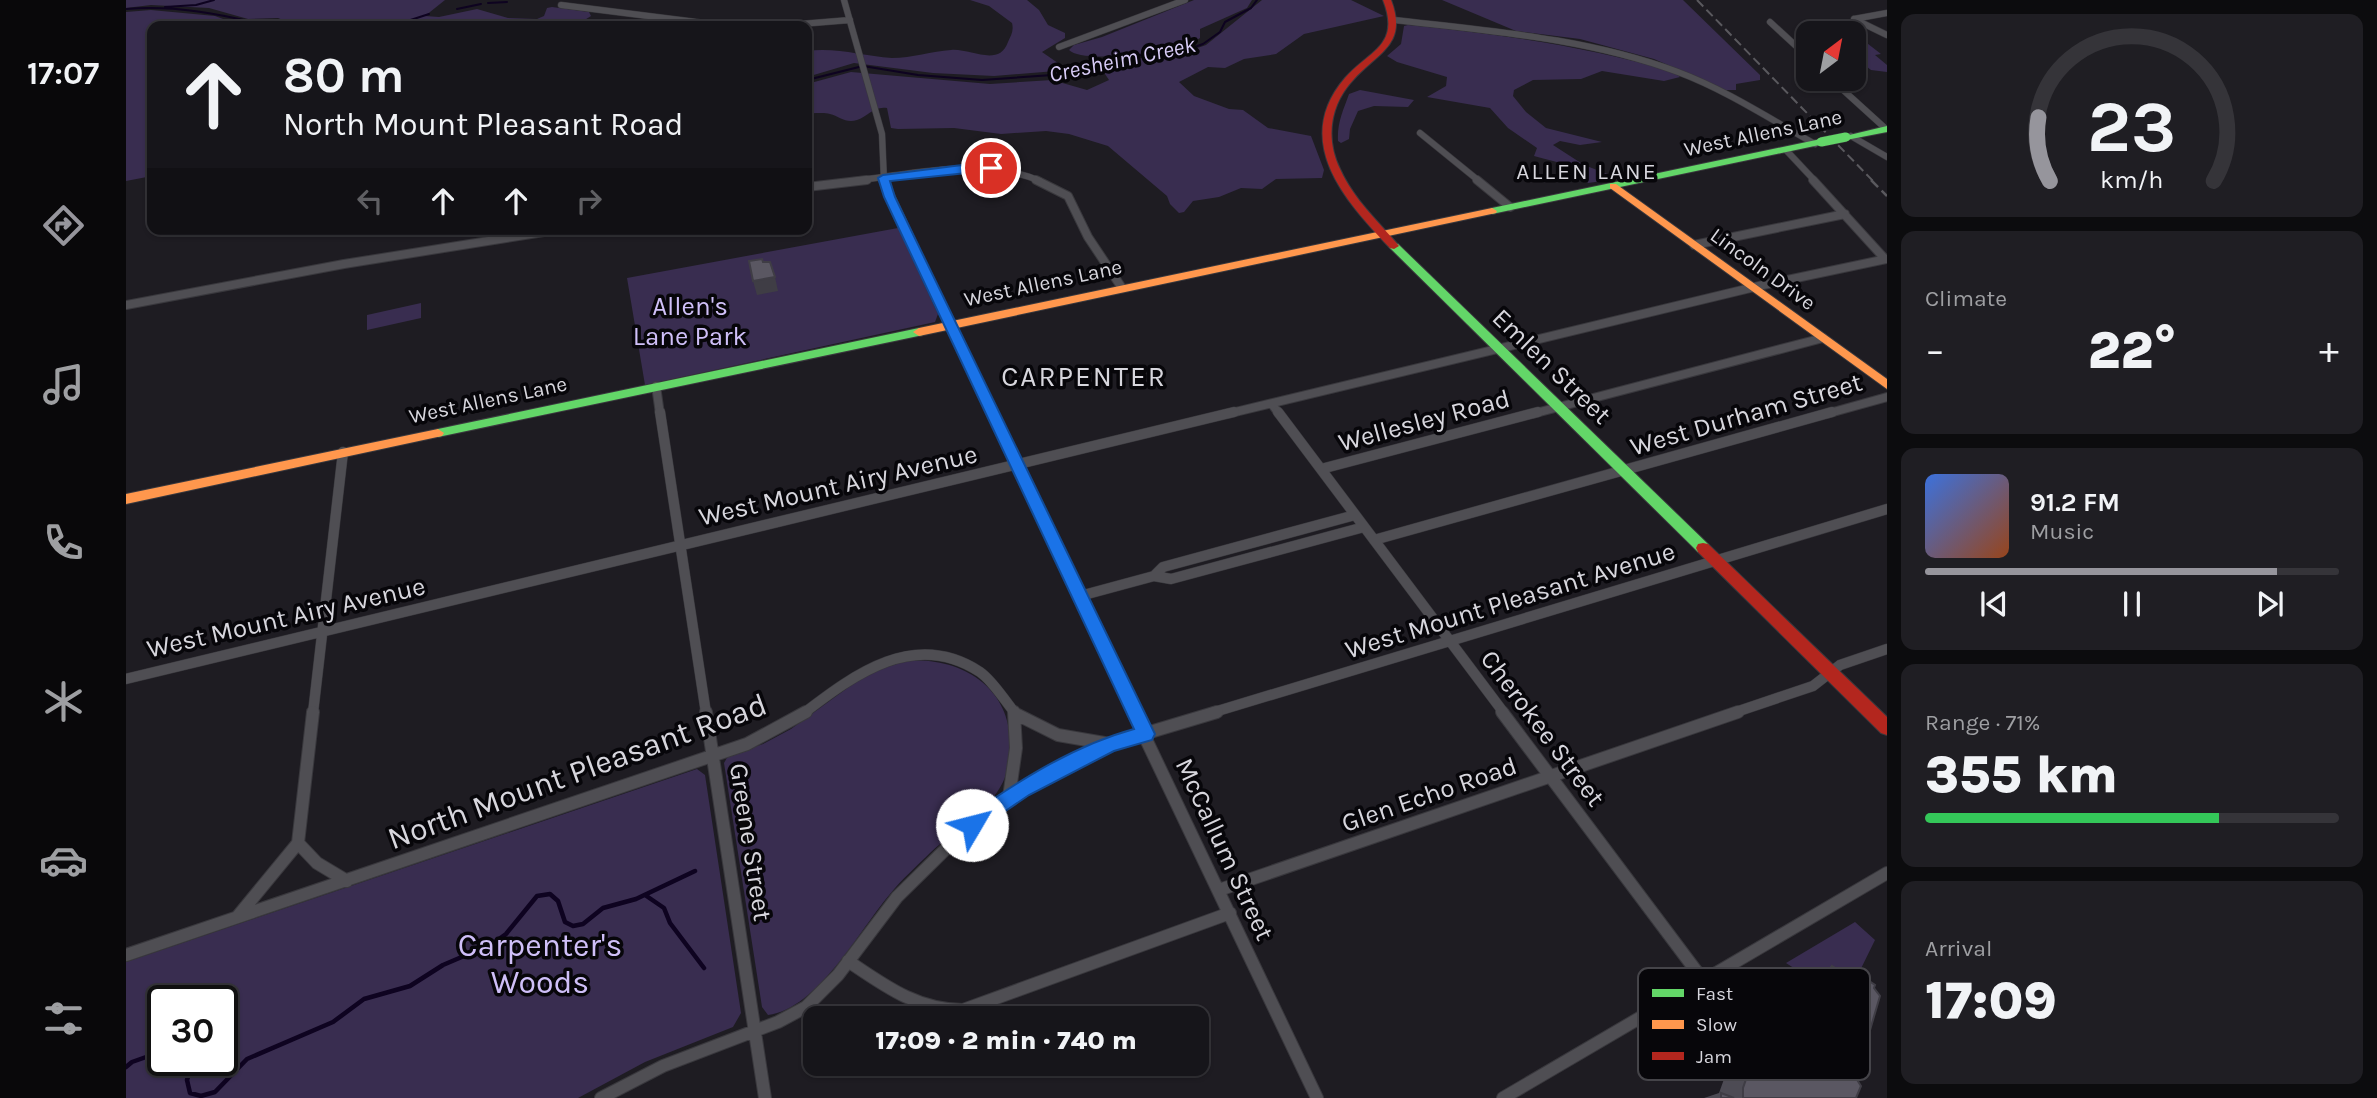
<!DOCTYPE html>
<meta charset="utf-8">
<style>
body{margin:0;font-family:Karla,sans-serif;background:#1f1e23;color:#f1f3f6;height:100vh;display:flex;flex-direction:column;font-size:26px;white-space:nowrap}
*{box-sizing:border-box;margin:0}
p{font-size:23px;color:#9e9fa2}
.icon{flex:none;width:38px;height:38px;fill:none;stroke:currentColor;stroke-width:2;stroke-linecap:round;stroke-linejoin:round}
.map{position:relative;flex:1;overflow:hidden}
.panel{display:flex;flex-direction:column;gap:14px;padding:14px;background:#0c0c0e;width:490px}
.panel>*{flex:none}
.banner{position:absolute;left:21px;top:21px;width:665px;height:214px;border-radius:14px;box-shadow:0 2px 5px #0004,0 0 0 2px #353439;background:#16151a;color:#f1f3f6;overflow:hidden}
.needle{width:46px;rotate:32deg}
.fabs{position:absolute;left:1670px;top:21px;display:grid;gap:14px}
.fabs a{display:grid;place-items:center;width:70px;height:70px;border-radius:14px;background:#16151a;box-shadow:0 2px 5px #0004,0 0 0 2px #353439;font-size:35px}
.speed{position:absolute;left:21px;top:985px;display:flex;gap:14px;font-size:35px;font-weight:700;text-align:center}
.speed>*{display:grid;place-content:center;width:91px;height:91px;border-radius:50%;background:#16151a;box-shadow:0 2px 5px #0004,0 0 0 2px #353439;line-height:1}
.speed .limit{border:4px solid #111;border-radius:10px;background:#fff;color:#111}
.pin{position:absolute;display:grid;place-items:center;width:60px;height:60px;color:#fff;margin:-30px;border:4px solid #fff;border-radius:50%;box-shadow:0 2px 7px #0007}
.me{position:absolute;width:77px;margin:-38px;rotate:53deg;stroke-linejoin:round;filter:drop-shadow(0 0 5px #0008)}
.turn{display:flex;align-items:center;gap:24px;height:147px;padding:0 21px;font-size:32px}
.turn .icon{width:91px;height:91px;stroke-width:2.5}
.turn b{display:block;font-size:49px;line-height:60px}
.lanes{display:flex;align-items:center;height:66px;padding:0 21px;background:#0003;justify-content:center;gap:35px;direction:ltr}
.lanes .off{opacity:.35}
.big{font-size:52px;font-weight:800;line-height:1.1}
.panel .card{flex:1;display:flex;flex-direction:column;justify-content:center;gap:10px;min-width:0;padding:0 24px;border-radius:14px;background:#1f1e23}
.panel .dial{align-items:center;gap:0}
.dial svg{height:182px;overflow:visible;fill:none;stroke:#353439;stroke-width:7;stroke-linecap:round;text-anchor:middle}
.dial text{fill:#f1f3f6;stroke:none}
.song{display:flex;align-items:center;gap:21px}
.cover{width:84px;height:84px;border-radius:10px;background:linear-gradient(135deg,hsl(220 70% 55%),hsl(20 70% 35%))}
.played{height:7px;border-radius:4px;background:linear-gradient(90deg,#96959c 85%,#353439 85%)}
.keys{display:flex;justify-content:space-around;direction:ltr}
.heat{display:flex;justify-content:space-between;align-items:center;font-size:38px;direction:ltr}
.charge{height:10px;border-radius:5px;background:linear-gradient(90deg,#34c759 71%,#353439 0)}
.trip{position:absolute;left:677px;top:1006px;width:406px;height:70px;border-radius:14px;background:#16151a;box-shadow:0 2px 5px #0004,0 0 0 2px #353439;font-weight:800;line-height:70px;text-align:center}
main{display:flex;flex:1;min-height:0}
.tabs{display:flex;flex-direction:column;width:126px;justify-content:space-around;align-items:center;background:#09080a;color:#9e9fa2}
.tabs .icon{width:49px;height:49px}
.tabs .selected{color:#96959c}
.tabs b{font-size:32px;color:#f1f3f6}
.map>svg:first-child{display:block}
</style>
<main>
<nav class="tabs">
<b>17:07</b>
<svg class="icon selected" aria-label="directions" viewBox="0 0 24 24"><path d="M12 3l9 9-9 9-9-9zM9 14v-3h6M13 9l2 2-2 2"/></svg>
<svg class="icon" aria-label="music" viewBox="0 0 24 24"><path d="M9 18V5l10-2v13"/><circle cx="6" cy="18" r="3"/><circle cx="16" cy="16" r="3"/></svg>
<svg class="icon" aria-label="phone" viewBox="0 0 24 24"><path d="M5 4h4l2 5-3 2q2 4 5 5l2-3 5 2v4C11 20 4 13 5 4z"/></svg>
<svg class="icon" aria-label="climate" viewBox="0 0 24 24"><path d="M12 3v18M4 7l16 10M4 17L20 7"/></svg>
<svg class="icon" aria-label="car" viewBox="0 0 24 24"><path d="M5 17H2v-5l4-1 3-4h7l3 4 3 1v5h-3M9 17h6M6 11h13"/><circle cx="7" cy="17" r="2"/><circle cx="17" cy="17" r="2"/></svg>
<svg class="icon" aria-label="filters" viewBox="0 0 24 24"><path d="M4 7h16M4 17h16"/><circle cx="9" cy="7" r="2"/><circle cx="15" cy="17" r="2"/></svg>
</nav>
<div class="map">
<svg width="1761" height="1098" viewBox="0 0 1761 1098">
<rect width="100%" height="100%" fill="#1e1c22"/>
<path fill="#392d50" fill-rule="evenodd" d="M0,0H319L299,16L313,17L351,9L382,18L411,19L418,16L421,8L426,7L463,12L465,16L449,26H243L228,21L167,24L152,18L122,19L83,8L25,5L0,8Z
M844,0H901L913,10L922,25L939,33V38L916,52L942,70L868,76L807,73L728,63L681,77V51C710,47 737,56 766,58C786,58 806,51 825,50C844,48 873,68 882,42C885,35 888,31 886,23L863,6Z
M1068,0H1126L1121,8L1074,29V38C1057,51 957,65 943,50L948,45L976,37Z
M1136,0H1225L1258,16L1178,34L1150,54L1118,59L1099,68L1082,67L1053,82L1068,96L1103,109L1117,110L1142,128L1185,136L1198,170L1196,178L1150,179L1136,189L1115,188L1093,197L1067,201L1058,212L1053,213L1044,204L1041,196L982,146L943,134L920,131L875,134L828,128L772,129L765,128L761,108C747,106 743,116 731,120C720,124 713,116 704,114C697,112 688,114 681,113V84L725,72L864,84L926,80L961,90L983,80L979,74L969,70L972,67L1001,60L1063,51L1080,45Z
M1316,0H1557L1634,75V80L1610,84V90H1599L1528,59L1454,39L1390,31Z
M25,10L89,16L108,23L129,26H26V176L0,181V12Z
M1282,25C1373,34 1460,46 1548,72L1554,77L1538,81L1476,71L1455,79L1407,80L1388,90L1387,96L1400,112L1420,128L1476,142L1454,145L1434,141L1427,145L1458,165L1484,175V180L1462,183C1452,163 1427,162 1408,156L1411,148L1382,128L1364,108L1301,97L1320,86L1321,77L1271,62L1261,56L1275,44L1278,26Z
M1737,40L1755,54L1749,55L1761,65V72L1745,70L1727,56V42Z
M1234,90L1288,100L1282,107L1248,106L1232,111L1224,129L1223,139L1215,143L1212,141C1211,123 1217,111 1223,94Z
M772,228L812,314L809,322L519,385L501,278Z
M295,303V318L241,330V315Z
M780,661C840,656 892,693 883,757C882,766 881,774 877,782C863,811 828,831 805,852C791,866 776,879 764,894C734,929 692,1009 642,1015L636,1007L598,763L602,756L637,744L665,729L742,673Z
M571,769L579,775L615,1013L607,1027L519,1062L452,1098H0V962ZM37,1001H96V1060H37Z
M1729,922L1749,940L1722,995L1699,988L1660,963Z"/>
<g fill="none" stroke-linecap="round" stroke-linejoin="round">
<path stroke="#0e0320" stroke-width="2" d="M362,3L381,2
M39,7L70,5L88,0
M0,9C49,5 95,14 143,26
M331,9L355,4
M188,26H194
M214,26L226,22L232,26
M266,26L303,14
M681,80L737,66L792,75L856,80L941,74L993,58L1063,49L1077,44L1094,32L1099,22L1125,8L1131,0"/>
<path stroke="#0e0320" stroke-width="4.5" d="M519,895L538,908L544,923L578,968
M67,1060L61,1080L64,1093L75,1096L89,1092L121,1059L207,1022L238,999L284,986L317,965L366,944L380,934L411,896L424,894L432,901L439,922L447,926L457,924L477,908L510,899L569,871
M0,1067L6,1062L37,1051"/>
<defs>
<path id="street-far3" d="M718,0L756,134L758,181
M435,5L586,24L650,26L724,20
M1728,19L1761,35
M1728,19L1761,13
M1268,20C1363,31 1461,38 1552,72C1600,90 1644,119 1689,144
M1644,22L1682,57
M933,47L1059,0
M1705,79L1760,129
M1294,133L1353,181
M1725,136L1761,157
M1660,150L1689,181
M727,181C788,174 856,156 914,181"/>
<path id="street-far2" d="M757,180L866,414
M910,180L942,196L962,237L996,288
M1351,180L1384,207
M1687,180L1759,259
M681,187L741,180
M1568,245L1719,214
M0,305L218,264L437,229
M530,386L534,414
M1146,404L1153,414
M1101,414L1637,285L1761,259
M1406,414L1697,338
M1700,414L1761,397"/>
<path id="street-far1" d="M534,412L580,713
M865,412L1008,713
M1152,412L1378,713
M1195,469L1412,412
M1248,540L1706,412
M1028,576L1037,567L1229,515
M954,596L1028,576L1045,579L1238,527
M0,679L1108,412
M187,713L217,452
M678,713C729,674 789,629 854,672C867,681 879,701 889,713
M1085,713L1761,509
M1607,713L1687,686L1714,665L1761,649"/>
<path id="street" d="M580,712L639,1098
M1007,712L1191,1098
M1376,712L1577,980
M890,714L932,735L984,744L1091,712
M883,797L890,748L888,712
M172,843L191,863L221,881
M1093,890L1612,712
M112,916L172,843L187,712
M0,955L621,744L680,712
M722,961C759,986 791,1010 837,1010L1104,913
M475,1098L537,1066L652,1022L680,1007L712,975L771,897L832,837L896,789L984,744
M1377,1098L1761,873"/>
<path id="fast" d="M1761,126V132L1720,140L1715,137Z
M1695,139L1698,140V144L1366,214L1361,211L1366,208Z
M1268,243L1272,244L1582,544L1584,548L1582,552H1572L1264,248L1263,246Z
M793,328L799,332L797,335L312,437L306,433L312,429Z"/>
<path id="slow" d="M1484,184H1490L1761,379V389L1484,188Z
M1366,208L1371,211L1370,213L793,336L787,332L793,328Z
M312,429L318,433L316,436L0,504V494Z"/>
<path id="jam" d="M1257,0H1265C1282,44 1253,52 1228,79C1204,104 1199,138 1214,169C1228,200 1252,221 1273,246L1268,249L1264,248C1219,201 1165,141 1219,78C1244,50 1275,46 1257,0Z
M1577,543L1582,544L1761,717V735L1755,733L1572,552L1570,548L1572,544Z"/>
</defs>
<use href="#street-far3" stroke="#39383d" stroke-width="7"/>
<use href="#street-far2" stroke="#39383d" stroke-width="10"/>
<use href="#street-far1" stroke="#39383d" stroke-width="11"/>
<use href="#street" stroke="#39383d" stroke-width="14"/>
<use href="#fast" stroke="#39383d" stroke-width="2"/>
<use href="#slow" stroke="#39383d" stroke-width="2"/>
<use href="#jam" stroke="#39383d" stroke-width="2"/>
<use href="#street-far3" stroke="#4f4e53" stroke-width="6"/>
<use href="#street-far2" stroke="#4f4e53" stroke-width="8"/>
<use href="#street-far1" stroke="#4f4e53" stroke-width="10"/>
<use href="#street" stroke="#4f4e53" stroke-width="12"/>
<use href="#fast" fill="#63d668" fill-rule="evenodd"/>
<use href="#slow" fill="#ff974d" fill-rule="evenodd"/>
<use href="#jam" fill="#b3261e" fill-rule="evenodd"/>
<path stroke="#5a595e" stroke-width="2" stroke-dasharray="9 4.5" stroke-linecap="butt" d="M1571,0L1747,181"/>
<path stroke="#5a595e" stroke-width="2.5" stroke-dasharray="10 5" stroke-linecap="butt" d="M1745,180L1761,196"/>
<defs>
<path id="fast-bridge" d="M1695,142L1720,137"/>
</defs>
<use href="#fast-bridge" stroke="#39383d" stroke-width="10" stroke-linecap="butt"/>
<use href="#fast-bridge" stroke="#63d668" stroke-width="9"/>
</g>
<path fill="#4d4b54" d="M1706,966L1720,974L1728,971L1730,1098H1578L1593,1093L1602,1068L1620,1047L1645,1038L1655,1044L1658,1043L1680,977Z"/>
<path fill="#3f3d45" d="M649,277L652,291L631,295L627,281Z"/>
<path fill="#5a5762" stroke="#3f3d45" stroke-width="2" d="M636,259L637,262H644L649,277L627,281L623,261Z
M1706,966L1725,977L1728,971L1749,985L1748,988L1754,996L1730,1078L1735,1086L1730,1098H1617V1088L1627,1059L1645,1038L1673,1056L1680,1035L1683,1038Z
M1595,1093L1608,1098H1595Z"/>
<path fill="#1a73e8" stroke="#114b97" stroke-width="2" d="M865,164L869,165V170L764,181L769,197L1029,734L1026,740L988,751L903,795L846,834L839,832L836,825L839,818C891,782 946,746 1008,729L758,197L752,178L757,175L836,165Z"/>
<g text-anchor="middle" stroke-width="7" stroke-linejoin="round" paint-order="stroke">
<g font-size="21" fill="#d7d6dd" stroke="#07060a">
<text transform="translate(1637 133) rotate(-12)" y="7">West Allens Lane</text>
<text transform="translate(1637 269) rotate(36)" y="7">Lincoln Drive</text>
<text transform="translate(917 283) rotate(-12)" y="7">West Allens Lane</text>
<text transform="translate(362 400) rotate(-12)" y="7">West Allens Lane</text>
</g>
<g font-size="23" font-style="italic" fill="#d7cbf6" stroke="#07060a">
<text transform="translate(996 59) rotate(-12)" y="8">Cresheim Creek</text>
</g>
<g font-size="23" letter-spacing="2" fill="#d7d6dd" stroke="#07060a">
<text x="1461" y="179">ALLEN LANE</text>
</g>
<g font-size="26" fill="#cfbff8" stroke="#07060a">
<text x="564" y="315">Allen's<tspan x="564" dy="30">Lane Park</tspan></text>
</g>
<g font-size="26" fill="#d7d6dd" stroke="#07060a">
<text transform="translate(1426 366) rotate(44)" y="9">Emlen Street</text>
<text transform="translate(1620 414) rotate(-16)" y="9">West Durham Street</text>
<text transform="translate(1298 420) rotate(-15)" y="9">Wellesley Road</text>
<text transform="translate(712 485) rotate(-13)" y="9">West Mount Airy Avenue</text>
<text transform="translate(1384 600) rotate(-17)" y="9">West Mount Pleasant Avenue</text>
<text transform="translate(160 617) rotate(-13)" y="9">West Mount Airy Avenue</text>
<text transform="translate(1417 728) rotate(53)" y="9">Cherokee Street</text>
<text transform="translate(1303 794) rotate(-19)" y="9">Glen Echo Road</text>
<text transform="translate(625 842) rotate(81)" y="9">Greene Street</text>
<text transform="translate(1099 849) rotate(65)" y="9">McCallum Street</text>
</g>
<g font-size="28" letter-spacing="2" fill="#d7d6dd" stroke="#07060a">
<text x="958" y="386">CARPENTER</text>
</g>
<g font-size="32" fill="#d7d6dd" stroke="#07060a">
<text transform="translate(451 771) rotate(-20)" y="11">North Mount Pleasant Road</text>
</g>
<g font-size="32" fill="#cfbff8" stroke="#07060a">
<text x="414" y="956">Carpenter's<tspan x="414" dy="37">Woods</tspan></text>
</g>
</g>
<rect x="1512" y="968" width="232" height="112" rx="10" fill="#07060a" stroke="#454449" stroke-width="2"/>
<rect x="1526" y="989" width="32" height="8" fill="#63d668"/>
<rect x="1526" y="1020" width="32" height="9" fill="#ff974d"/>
<rect x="1526" y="1052" width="32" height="8" fill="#b3261e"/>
<g font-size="19" fill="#d7d6dd">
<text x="1570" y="1000">Fast</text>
<text x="1570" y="1031">Slow</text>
<text x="1570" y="1063">Jam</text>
</g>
</svg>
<div class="fabs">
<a><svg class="needle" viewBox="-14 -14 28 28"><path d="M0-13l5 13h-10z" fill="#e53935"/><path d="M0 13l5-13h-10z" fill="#9e9fa2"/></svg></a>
</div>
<div class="speed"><div class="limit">30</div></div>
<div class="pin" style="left:865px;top:168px;background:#d93025"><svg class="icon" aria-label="arrive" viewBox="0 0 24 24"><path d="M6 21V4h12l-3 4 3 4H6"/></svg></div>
<svg class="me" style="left:846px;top:825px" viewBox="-20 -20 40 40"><circle r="19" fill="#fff"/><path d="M0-13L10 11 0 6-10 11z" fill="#1a73e8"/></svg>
<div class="trip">17:09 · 2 min · 740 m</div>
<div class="banner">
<div class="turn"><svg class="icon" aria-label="ahead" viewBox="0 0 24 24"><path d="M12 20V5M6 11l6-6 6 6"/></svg><div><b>80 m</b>North Mount Pleasant Road</div></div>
<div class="lanes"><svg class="icon off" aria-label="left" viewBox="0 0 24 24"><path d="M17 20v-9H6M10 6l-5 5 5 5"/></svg><svg class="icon" aria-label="ahead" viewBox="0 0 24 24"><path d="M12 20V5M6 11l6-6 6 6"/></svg><svg class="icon" aria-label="ahead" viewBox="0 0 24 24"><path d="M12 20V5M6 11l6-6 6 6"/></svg><svg class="icon off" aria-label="right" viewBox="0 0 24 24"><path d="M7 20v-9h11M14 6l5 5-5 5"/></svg></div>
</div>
</div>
<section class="panel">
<div class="card dial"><svg viewBox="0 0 100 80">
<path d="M14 69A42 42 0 1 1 86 69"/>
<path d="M14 69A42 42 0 0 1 9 41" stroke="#96959c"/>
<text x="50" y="56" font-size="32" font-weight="700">23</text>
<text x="50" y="72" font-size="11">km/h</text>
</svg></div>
<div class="card"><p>Climate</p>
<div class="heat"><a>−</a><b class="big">22°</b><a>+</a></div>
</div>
<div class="card">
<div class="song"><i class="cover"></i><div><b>91.2 FM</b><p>Music</p></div></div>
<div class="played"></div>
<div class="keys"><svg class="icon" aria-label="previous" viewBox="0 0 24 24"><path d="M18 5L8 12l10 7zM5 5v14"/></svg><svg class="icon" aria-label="pause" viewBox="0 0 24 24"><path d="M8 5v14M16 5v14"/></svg><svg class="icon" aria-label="next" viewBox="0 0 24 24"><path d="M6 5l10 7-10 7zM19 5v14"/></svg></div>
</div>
<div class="card"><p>Range · 71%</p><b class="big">355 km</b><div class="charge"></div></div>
<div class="card"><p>Arrival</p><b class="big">17:09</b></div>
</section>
</main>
